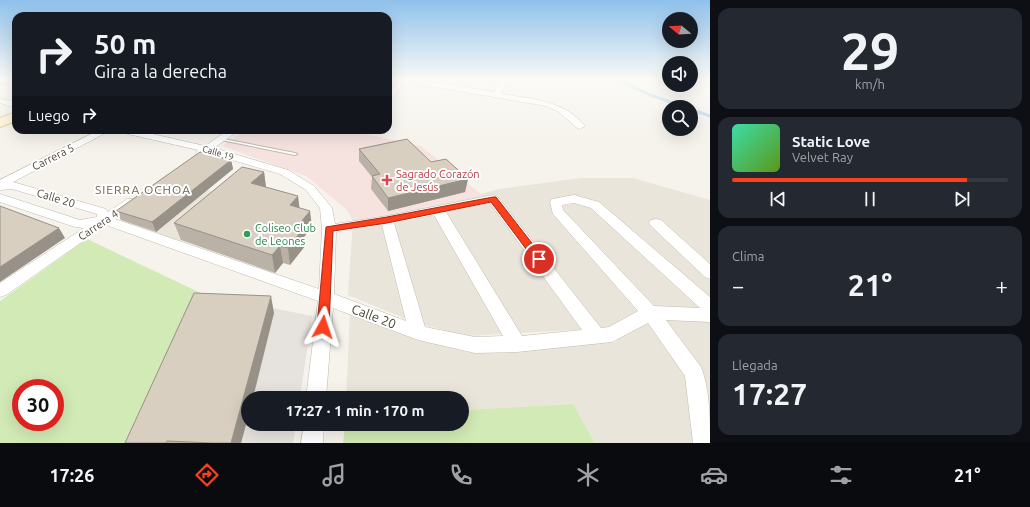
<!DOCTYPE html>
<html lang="es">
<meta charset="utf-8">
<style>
body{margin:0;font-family:Ubuntu,sans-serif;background:#242831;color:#f1f3f6;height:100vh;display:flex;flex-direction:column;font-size:15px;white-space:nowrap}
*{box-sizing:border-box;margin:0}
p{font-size:13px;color:#9ea1a6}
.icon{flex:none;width:22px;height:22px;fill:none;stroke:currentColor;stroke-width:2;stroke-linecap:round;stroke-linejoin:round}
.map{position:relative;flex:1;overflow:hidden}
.details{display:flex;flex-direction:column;gap:8px;padding:8px;background:#0d0f14;width:320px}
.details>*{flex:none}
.top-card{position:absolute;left:12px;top:12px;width:380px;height:122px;border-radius:12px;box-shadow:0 4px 16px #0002;background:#171b24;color:#f1f3f6;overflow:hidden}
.needle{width:26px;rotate:288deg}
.buttons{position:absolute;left:662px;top:12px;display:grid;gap:8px}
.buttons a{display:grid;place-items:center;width:36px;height:36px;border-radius:50%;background:#171b24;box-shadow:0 4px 16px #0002;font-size:20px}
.speed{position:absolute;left:12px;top:379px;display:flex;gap:8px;font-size:20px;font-weight:700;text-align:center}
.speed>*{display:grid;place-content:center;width:52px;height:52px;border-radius:50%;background:#171b24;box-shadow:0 4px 16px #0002;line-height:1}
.speed .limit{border:6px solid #d22;background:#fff;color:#111}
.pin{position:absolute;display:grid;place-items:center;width:34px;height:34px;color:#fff;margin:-17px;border:2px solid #fff;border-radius:50%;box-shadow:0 1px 4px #0007}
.me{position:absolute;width:44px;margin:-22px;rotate:5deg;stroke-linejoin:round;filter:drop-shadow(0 0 3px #0008)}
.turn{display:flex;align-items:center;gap:14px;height:84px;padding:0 16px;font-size:18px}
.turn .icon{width:52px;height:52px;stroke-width:2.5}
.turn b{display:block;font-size:28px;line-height:34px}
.then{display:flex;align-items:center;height:38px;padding:0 16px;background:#0003;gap:8px;font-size:15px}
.big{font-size:30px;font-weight:600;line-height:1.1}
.details .card{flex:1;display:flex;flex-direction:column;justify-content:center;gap:6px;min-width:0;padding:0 14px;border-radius:12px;background:#242831}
.details .dial{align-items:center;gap:0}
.dial b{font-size:52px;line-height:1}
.song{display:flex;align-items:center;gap:12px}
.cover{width:48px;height:48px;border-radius:6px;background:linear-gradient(135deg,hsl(160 70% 55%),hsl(90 70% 35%))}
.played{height:4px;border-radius:2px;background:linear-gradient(90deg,#fc3f1d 85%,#363941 85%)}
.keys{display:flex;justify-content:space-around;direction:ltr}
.heat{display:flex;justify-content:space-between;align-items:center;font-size:22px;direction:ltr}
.trip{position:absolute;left:241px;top:391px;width:228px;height:40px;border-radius:20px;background:#171b24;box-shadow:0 4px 16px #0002;font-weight:600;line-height:40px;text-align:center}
.dock{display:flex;height:64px;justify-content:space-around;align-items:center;background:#090b0e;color:#9ea1a6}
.dock .icon{width:28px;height:28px}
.dock .active{color:#fc3f1d}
.dock b{font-size:18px;color:#f1f3f6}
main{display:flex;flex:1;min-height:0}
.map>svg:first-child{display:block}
</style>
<main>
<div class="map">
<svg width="710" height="443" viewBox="0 0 710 443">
<rect width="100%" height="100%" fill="#f6f3ec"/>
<path fill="#eae5da" d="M581,178H633L710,200V443H595L573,404L462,410V398H346L350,313L420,340L467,352L617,342L607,328L467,336L416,323L348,295L353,222L462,199L499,189Z
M207,190L230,196L180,241L155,232Z"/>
<path fill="#e6e2dd" d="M219,297L312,316L300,398H248V424H296L293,443H144Z"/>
<path fill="#f6e3e0" d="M245,130H343L347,132L365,134L421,146L482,195L353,222L347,210L306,176L222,146Z"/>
<path fill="#d2eab5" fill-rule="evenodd" d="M87,239L207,296L144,443H0V301ZM21,388H55V422H21Z
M573,404L595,443H343L345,424H462V410Z"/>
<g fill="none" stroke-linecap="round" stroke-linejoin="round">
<path stroke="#a9d4f2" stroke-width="3" d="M619,80L650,95L686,107
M691,109L710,116"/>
<defs>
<path id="service" d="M219,138L295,153L297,154L295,155L221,140H219Z"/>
<path id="minor" d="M399,80H420L494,92L499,80H507L502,94C532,99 564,100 585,126L580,129L577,128L559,112L546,106L406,82L392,99H388V93Z
M0,99L16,102V108L0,103Z
M99,130H111L13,182L106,209L108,212L127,199H135L137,202L135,205L115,219L319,289L322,229L320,208L306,190L280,174L208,153L201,156L197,155L196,153L198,150L119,132L117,130H135L205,146L228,130H239L214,148L288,170L314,186L332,208L335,224L387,216L493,195L497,196L601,328L609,327L638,311L553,214L550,202L552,199L574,195L599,202L710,297V322L666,320L701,367C710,390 710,418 710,443H693L685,376L648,323L612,342L517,352L475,353L418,340L333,308L326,398H306L318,301L106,225L6,295L0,297V283L84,228L75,227L0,202V194L80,220L97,217V214L12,189L0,190V180ZM490,203L582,330L522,336L446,212ZM574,203L591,208L700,308L654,306L563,210L562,205ZM434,215L503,336L475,337L425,327L394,223ZM382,225L406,321L334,294L336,232Z
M656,219L661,220L710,264V279L705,277L651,226L649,223L651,220Z
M304,424H324L323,443H301Z"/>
<path id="secondary" d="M0,80H13L12,82L0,85Z
M16,112V121L0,127V118Z"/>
</defs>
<use href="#service" stroke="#c2bbae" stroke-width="2"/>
<use href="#minor" stroke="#c2bbae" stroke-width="1"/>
<use href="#secondary" stroke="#d6c79b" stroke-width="2"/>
<use href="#service" fill="#fff" fill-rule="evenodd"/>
<use href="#minor" fill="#fff" fill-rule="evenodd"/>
<use href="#secondary" fill="#fff3cd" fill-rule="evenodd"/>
</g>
<path fill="#bab2a6" d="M359,149L431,162L468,179L465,192L388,211L371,189L372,177L359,161Z
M231,160L233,169L156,232L121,220L116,211Z
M264,172L266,187L299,208L312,227L304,237L305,246L290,265L283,263L275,273L181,240L174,223Z
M274,313L248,398V417L241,443H125Z"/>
<path fill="#979187" d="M231,160L233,169L156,232L152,222Z
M264,172L266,188L251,183Z
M468,179L465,192L388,211V198Z
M298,196L300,212L290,205Z
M310,211L312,227L304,237L305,246L290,265L288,248L297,227Z
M59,228L65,238L0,282V267Z
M280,246L283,263L275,273L272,255Z
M271,296L274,313L253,398H248V417L241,443H231Z"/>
<path fill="#d8cfc1" stroke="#979187" d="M407,139L431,162L446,159L468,179L388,198L372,176L380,174L359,149Z
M200,152L231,160L152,222L116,211Z
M242,167L264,172L251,183L298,196L290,205L310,211L297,227L303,229L288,248L280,246L272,255L174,223Z
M0,206L59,228L0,267Z
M194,293L271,296L231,443H212L167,441L166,443H125Z"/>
<linearGradient id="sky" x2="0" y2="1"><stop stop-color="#8fc1ec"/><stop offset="0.56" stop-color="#fbfaf6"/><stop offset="1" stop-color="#fbfaf6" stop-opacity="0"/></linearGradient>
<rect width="710" height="142" fill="url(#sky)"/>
<path fill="#fc3f1d" stroke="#a42913" d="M493,197H496L542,256L544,259L542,261H535L491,202L387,223L333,231L329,327L327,330L323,332L319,330L317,327L326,227L387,217Z"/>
<path fill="#e0444e" stroke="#fff" stroke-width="1.5" d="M385 174h4v4h4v4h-4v4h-4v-4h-4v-4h4z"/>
<circle fill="#2e9e5b" stroke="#fff" stroke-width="1.5" cx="247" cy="234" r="4"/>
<g text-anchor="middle" stroke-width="4" stroke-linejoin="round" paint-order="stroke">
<g font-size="9" fill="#4b4439" stroke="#fff">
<text transform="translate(218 153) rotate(16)" y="3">Calle 19</text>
</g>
<g font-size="11" fill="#4b4439" stroke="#fff">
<text transform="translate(53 157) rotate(-27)" y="4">Carrera 5</text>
<text transform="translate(56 198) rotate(17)" y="4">Calle 20</text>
<text transform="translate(98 225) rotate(-34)" y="4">Carrera 4</text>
</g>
<g font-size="11" fill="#be3a42" stroke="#fff" text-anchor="start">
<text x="396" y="178">Sagrado Corazón<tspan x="396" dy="13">de Jesús</tspan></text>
</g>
<g font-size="11" fill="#27864d" stroke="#fff" text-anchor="start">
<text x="255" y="232">Coliseo Club<tspan x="255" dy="13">de Leones</tspan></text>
</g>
<g font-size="12" letter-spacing="1" fill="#6e6250" stroke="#fff">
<text x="143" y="194">SIERRA OCHOA</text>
</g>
<g font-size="13" fill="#4b4439" stroke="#fff">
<text transform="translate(374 316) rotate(21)" y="5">Calle 20</text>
</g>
</g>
</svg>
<div class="buttons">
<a><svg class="needle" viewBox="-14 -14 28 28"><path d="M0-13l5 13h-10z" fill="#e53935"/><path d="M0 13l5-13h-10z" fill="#9ea1a6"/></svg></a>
<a><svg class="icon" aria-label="sound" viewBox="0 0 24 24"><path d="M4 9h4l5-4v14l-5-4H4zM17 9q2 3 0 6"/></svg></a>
<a><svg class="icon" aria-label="search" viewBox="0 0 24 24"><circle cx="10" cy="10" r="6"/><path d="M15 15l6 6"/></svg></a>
</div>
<div class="speed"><div class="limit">30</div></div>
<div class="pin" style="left:539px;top:259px;background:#d93025"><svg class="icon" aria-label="arrive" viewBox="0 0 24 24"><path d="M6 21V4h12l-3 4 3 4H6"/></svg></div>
<svg class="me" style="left:323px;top:327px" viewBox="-20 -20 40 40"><path d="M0-17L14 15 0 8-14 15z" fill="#fc3f1d" stroke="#fff" stroke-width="4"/></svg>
<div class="trip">17:27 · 1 min · 170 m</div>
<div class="top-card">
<div class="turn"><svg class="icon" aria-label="right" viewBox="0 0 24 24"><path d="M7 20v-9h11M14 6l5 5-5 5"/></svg><div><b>50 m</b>Gira a la derecha</div></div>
<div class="then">Luego<svg class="icon" aria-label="right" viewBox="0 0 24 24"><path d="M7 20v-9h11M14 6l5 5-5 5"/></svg></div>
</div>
</div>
<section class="details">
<div class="card dial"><b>29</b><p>km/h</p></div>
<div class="card">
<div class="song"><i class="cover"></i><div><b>Static Love</b><p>Velvet Ray</p></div></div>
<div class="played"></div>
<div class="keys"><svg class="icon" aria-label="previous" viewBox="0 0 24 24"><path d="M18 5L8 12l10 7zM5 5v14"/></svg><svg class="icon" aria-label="pause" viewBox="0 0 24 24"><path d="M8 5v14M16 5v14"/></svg><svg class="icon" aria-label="next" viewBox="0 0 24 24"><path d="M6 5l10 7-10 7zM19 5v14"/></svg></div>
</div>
<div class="card"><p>Clima</p>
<div class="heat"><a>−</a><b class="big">21°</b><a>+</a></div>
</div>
<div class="card"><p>Llegada</p><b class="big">17:27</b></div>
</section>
</main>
<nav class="dock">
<b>17:26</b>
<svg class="icon active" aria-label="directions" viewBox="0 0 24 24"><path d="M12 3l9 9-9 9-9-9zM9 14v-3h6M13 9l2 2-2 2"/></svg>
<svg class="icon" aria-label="music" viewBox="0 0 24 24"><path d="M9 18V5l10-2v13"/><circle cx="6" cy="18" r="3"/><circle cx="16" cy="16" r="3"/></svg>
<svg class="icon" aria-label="phone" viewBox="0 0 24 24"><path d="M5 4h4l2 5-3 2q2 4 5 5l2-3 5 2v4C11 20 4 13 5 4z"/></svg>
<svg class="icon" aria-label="climate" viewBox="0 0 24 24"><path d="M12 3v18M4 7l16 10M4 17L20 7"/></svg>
<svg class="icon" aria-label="car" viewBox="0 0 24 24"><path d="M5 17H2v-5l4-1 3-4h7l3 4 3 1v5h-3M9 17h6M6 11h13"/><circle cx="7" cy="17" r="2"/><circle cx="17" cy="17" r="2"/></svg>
<svg class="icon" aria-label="filters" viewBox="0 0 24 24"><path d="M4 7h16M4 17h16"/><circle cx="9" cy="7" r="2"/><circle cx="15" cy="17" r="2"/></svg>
<b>21°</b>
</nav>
